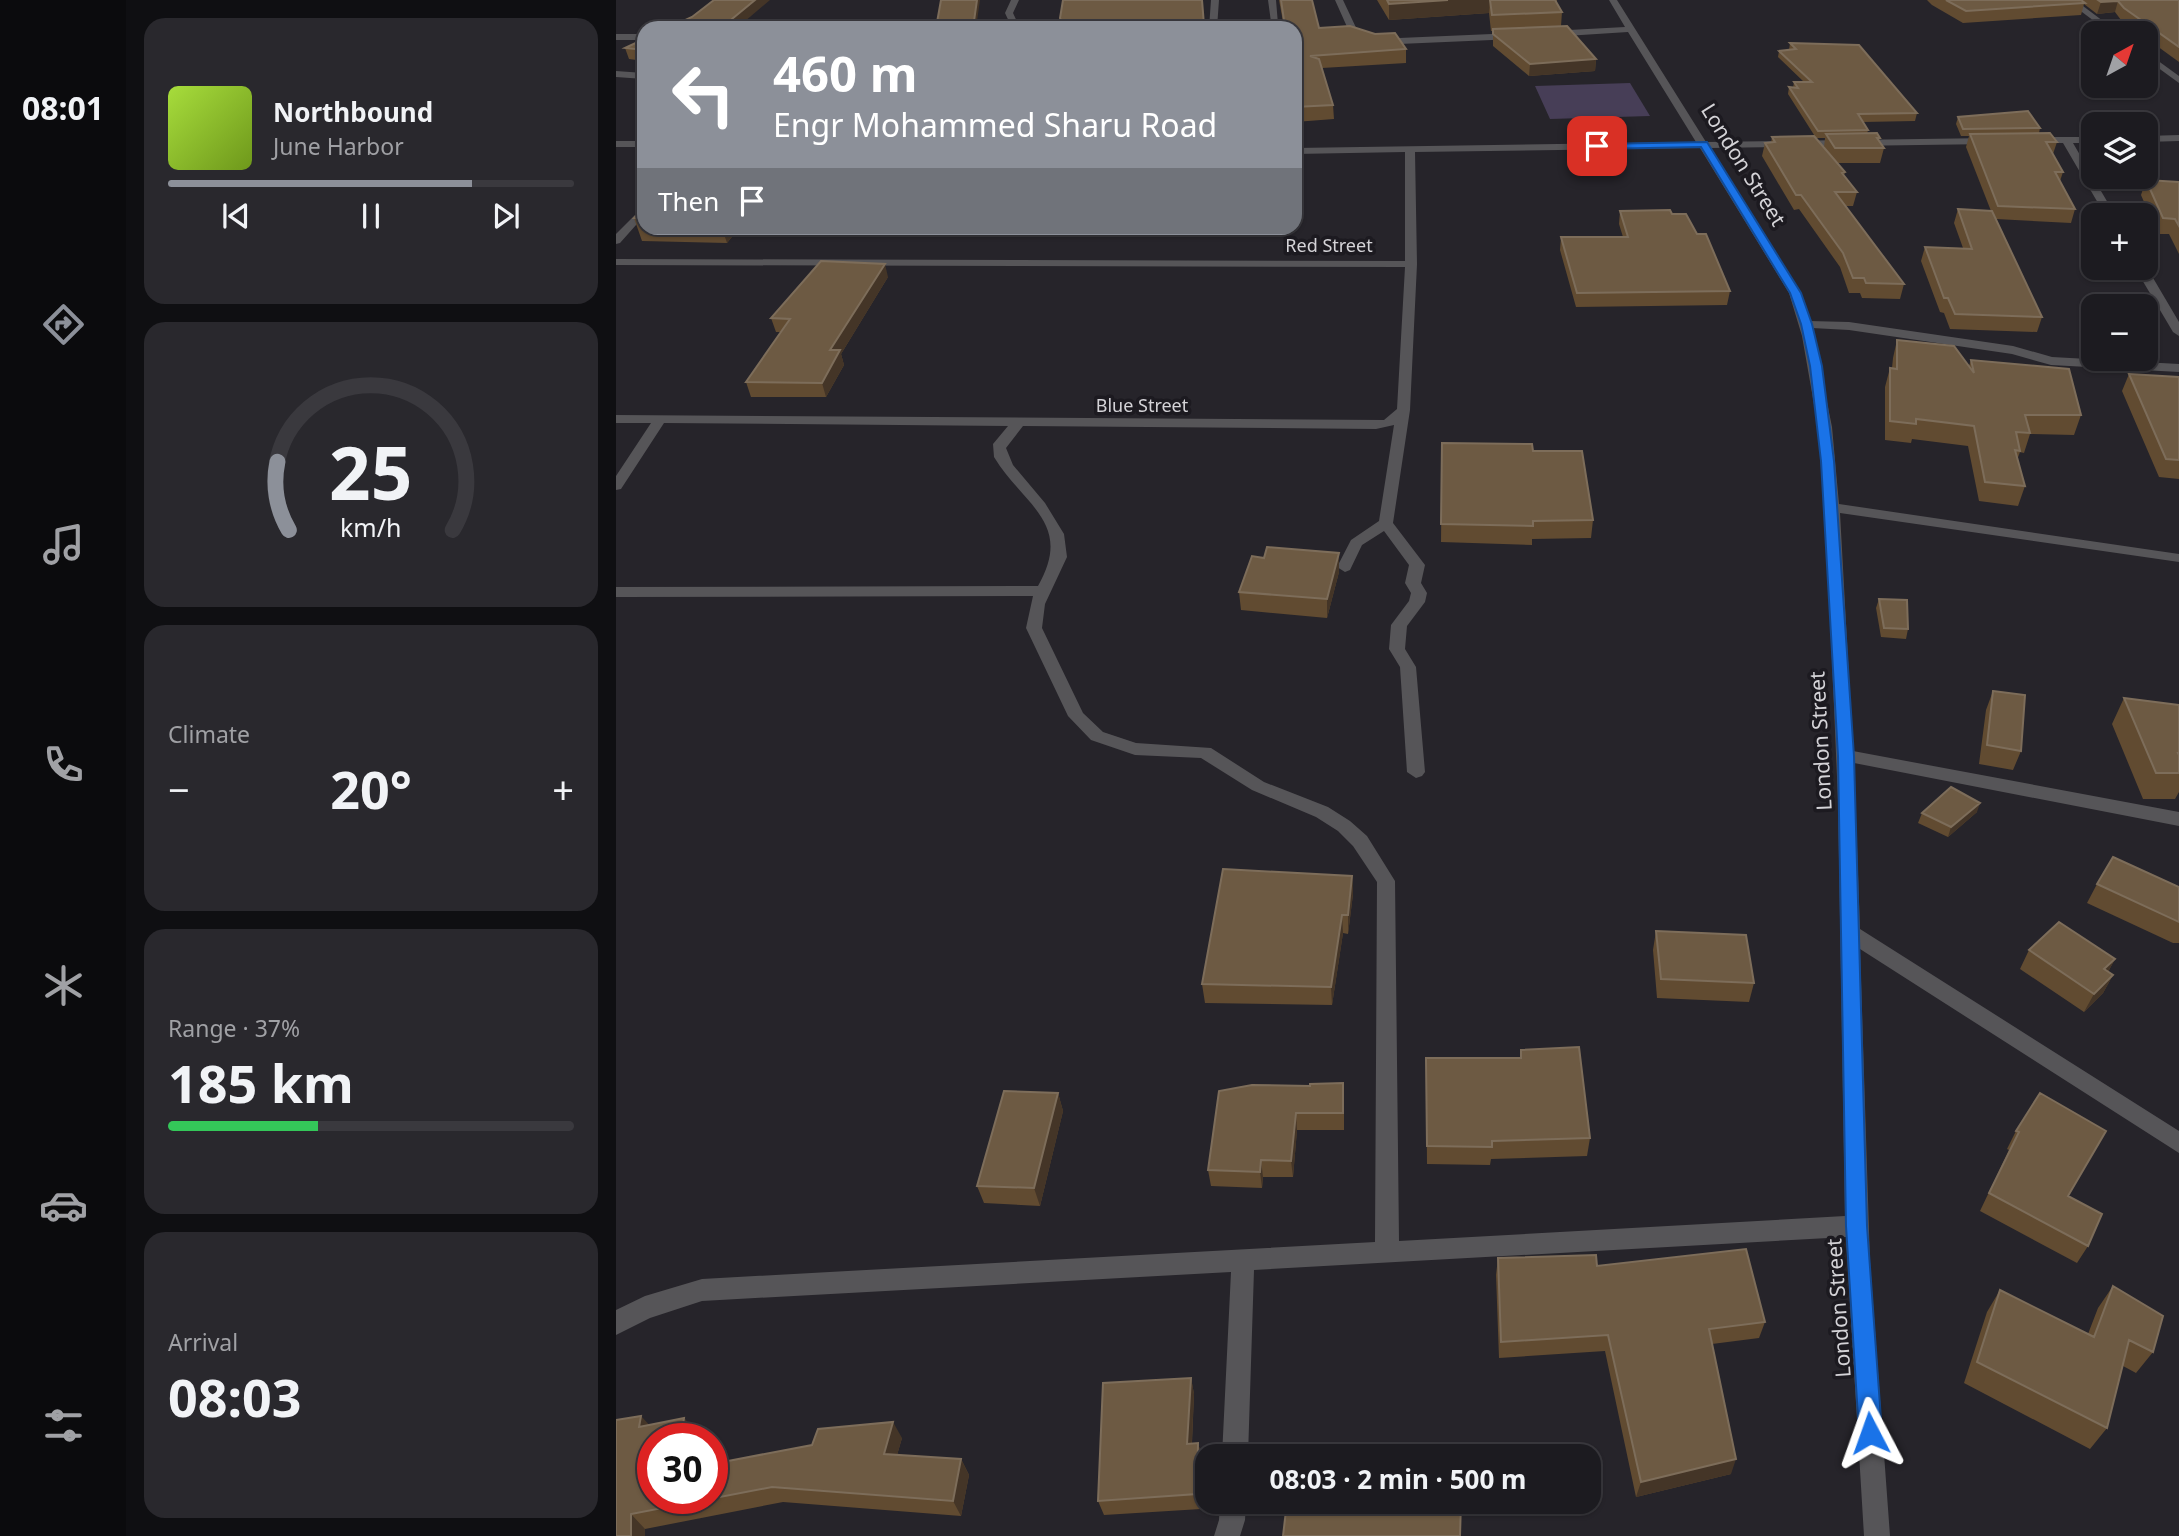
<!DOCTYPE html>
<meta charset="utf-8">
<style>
body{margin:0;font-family:"Noto Sans",sans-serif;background:#29282d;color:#f1f3f6;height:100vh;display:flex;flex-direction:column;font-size:26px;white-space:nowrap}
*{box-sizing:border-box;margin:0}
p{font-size:23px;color:#a0a1a5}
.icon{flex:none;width:38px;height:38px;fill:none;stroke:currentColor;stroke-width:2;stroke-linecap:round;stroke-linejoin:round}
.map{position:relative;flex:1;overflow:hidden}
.side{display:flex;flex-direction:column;gap:18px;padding:18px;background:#0f0f12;width:490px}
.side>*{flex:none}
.hud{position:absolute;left:21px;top:21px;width:665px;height:214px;border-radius:21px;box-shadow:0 2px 5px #0004,0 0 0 2px #3a393e;background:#8c9099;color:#fff;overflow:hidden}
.needle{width:46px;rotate:40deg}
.buttons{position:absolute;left:1465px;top:21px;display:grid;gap:14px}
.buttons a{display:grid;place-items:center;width:77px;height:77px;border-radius:14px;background:#1c1b20;box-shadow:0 2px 5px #0004,0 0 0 2px #3a393e;font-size:35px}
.speed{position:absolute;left:21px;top:1423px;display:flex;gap:14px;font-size:35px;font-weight:700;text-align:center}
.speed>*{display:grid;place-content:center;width:91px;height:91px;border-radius:50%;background:#1c1b20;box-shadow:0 2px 5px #0004,0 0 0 2px #3a393e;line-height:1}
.speed .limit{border:10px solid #d22;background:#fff;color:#111}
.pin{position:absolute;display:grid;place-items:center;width:60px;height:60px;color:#fff;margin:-30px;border-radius:14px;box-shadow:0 4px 10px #0006}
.me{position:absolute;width:77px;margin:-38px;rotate:356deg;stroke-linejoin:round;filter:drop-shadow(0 0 5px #0008)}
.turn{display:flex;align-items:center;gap:24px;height:147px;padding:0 21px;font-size:32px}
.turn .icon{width:91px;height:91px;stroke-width:2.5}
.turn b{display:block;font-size:49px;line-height:60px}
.then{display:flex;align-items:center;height:66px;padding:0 21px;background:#0003;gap:14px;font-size:26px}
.big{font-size:52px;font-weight:700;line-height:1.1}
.side .widget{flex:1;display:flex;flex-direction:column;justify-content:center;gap:10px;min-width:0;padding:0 24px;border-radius:21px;background:#29282d}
.side .dial{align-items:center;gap:0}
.dial svg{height:182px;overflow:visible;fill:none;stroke:#3a393e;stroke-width:7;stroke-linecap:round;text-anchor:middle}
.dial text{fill:#f1f3f6;stroke:none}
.song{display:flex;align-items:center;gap:21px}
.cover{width:84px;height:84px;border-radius:10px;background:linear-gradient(135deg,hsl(80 70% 55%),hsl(80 70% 35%))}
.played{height:7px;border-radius:4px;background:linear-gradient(90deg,#8c9099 75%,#3a393e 75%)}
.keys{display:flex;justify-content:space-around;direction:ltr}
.heat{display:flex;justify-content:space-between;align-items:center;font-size:38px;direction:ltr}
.charge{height:10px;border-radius:5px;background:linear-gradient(90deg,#34c759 37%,#3a393e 0)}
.trip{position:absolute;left:579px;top:1444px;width:406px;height:70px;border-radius:21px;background:#1c1b20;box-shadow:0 2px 5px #0004,0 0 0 2px #3a393e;font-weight:700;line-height:70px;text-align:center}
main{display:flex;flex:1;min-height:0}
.tab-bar{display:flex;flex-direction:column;width:126px;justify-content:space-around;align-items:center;background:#0b0b0d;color:#a0a1a5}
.tab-bar .icon{width:49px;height:49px}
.tab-bar .active{color:#8c9099}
.tab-bar b{font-size:32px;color:#f1f3f6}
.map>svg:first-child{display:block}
</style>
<main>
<nav class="tab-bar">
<b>08:01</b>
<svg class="icon active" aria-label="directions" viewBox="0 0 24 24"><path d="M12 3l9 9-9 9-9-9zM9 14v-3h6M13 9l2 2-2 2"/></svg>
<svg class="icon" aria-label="music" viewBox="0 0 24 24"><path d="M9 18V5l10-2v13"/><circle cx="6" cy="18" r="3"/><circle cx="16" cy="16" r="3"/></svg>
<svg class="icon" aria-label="phone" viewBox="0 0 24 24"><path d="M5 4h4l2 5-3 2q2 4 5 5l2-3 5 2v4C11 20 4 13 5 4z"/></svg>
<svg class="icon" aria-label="climate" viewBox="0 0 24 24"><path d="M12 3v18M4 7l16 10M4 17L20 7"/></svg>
<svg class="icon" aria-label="car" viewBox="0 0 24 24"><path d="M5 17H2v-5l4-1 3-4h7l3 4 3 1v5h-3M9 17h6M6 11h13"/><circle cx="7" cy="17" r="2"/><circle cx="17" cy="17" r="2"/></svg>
<svg class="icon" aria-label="filters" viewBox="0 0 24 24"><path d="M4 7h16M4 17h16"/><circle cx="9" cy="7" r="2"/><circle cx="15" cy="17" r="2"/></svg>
</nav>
<section class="side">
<div class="widget">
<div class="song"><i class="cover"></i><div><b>Northbound</b><p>June Harbor</p></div></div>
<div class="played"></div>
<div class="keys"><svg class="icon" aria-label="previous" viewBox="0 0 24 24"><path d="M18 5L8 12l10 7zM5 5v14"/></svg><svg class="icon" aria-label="pause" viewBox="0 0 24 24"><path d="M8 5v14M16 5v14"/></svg><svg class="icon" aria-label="next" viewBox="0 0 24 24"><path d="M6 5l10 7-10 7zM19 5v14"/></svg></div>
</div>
<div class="widget dial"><svg viewBox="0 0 100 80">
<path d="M14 69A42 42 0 1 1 86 69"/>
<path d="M14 69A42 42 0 0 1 9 39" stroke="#8c9099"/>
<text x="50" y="56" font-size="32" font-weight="700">25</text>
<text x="50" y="72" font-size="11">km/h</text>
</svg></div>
<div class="widget"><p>Climate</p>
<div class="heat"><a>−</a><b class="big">20°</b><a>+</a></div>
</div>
<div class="widget"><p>Range · 37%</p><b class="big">185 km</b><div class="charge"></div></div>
<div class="widget"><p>Arrival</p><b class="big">08:03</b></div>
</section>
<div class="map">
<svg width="1563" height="1536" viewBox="0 0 1563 1536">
<rect width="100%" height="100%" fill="#26242a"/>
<path fill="#473e57" d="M1014,83L1034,116L934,119L919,86Z"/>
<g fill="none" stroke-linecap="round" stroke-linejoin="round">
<path fill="#565558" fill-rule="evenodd" d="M395,0H403L397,13L404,28H396L389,13Z
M595,0H603L601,28H593Z
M652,0H660L662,24L655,22Z
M719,0H727L743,34L760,39L899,33L903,36L899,39L760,45L736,38Z
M993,0H1001L1090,142L1375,138L1380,141L1375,144L1094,148L1185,293L1193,321L1233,322L1397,346L1436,357L1563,364V372L1435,365L1396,354L1233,330L1196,328L1216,427L1223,504L1563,554V562L1224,513L1237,751L1563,812V826L1238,763L1244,929L1563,1131V1153L1244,949L1254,1262L1274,1536H1248L1230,1237L638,1270L632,1456H606L615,1272L86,1301L34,1318L0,1335V1310L29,1296L86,1279L759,1242L761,882L737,846L722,831L700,817L636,790L585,758L519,755L475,740L452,716L410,628L417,596L0,597V587L422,586C458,523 408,506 378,457L377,444L392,426L48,423L5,489L0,490V476L35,423H0V415L768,420L781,409L789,267L0,265V259L789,261V152L679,154V148L1080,142L1012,32L934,37L930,34L934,31L1009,27ZM1084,148L1173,293L1186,336L1202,427L1210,521L1222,800L1229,1216L783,1241L779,881L751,836L734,821L712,807L648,782L595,748L520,743L487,732L467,713L426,628L429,604L451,557L448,534L429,503L397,465L390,448L407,426L760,429L778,425L763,521L735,540L721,567L729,572L734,570L746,545L768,531L793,565L789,583L795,593L793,601L775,625L773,649L784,667L791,772L800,778L806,776L809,772L800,667L789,649L791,626L809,602L811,593L805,583L809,565L777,523L794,410L801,264L799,152Z
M1450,0H1459L1503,33H1494Z
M0,34H28V40H0Z
M1530,52L1563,76V83L1530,59Z
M0,71L28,73V79L0,77Z
M1563,135V141L1530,142V136Z
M1477,137V143H1457L1499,215H1489L1447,143H1417L1412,140L1417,137Z
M0,141H28V147H0Z
M28,206V216L4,243L0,244V234Z
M1530,266L1563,322V336L1557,332L1519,268Z
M604,1502H630L629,1520L624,1536H598L603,1520Z"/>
</g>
<path fill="#614b31" d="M586,0L589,28H445L444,18Z
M663,0H696L703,28L790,49V63L706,68L717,105L718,119L679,122V28L668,27Z
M761,0H941V3L946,12L945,26L980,59L979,71L913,76L877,46V31H875L873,13L773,20Z
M1311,0H1563V62L1530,38V33H1523L1505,20L1499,12L1481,14L1468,4L1465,15L1347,23L1316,5Z
M28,39V61L13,59L9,48Z
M1174,43L1301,113L1299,121L1247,122L1252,130L1251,134L1264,138L1263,141L1268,148L1264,163H1221L1229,172L1228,175L1241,192L1237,206H1229L1288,284L1284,299L1246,298L1244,293H1233L1224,267L1183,209L1178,210L1146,156L1149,143H1155L1156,137L1208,148L1209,138H1200L1172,94L1173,87L1177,88L1178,82H1188L1162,57L1163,51L1173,50Z
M1342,117L1424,128L1423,133L1441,142L1437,154L1447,172L1444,181L1459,209L1455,223L1380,219L1426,317L1421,332L1334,329L1328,313L1324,312L1305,261L1309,247L1347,248L1338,223L1342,209L1375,211L1350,147L1353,136H1345L1340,124Z
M1530,180L1563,182V254L1553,234H1542L1525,195Z
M28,207V228H123L111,243L26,241L18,218Z
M1004,211L1056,214L1114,291L1111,305L960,307L944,250L945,237H1007L1003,224Z
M272,277L225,354L228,365L210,397H135L130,382L165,332H160L155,318Z
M1281,340L1353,366L1355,360L1465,415L1458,435L1414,434L1408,453L1404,452L1401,460L1409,486L1402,506L1363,501L1352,446L1296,439L1295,443L1269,440V387L1274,368H1276L1277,358Z
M1513,374L1563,377V479L1543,477L1506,391Z
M826,443L917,451L977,520L975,538L916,539V545L825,542Z
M723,553V572L711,618L625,610L623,592L648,558Z
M1263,599L1292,629L1290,639L1265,637L1260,608Z
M1377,691L1405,751L1397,770L1363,764L1370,710Z
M1508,698L1563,705V792L1559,799H1527L1496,724Z
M1361,812L1332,837L1302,823L1306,813Z
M736,876L737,894L732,934L727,933L716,1005L589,1003L586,984Z
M1481,884L1563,887V943H1557L1471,903Z
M1040,931L1138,983L1133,1002L1041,998L1037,950Z
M1413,950L1499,959L1492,972L1497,975L1487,993L1468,1012L1404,969Z
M905,1050L974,1138L971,1156L875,1159L874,1165L811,1164L810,1058H904Z
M603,1091L728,1100V1130H681L677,1177H647L646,1188L595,1186L592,1170Z
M442,1093L447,1111L424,1206L368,1203L361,1186Z
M1424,1093L1452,1196L1472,1246L1461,1263L1364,1211L1393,1150L1391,1149L1400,1131Z
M882,1258L981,1266L1149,1322L1143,1338L1096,1344L1115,1474L1020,1497L989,1351L883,1358L880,1275Z
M1497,1286L1537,1352L1520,1373L1507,1366L1491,1428L1474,1449L1348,1383L1371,1312L1384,1290L1472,1334L1482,1308Z
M575,1378L578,1394L576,1443H582L586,1458L585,1509L488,1515L482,1501Z
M68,1418L81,1434L37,1498L286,1438L281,1455L345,1459L353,1475L345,1516L167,1502L29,1529V1536H0L33,1425Z"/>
<path fill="#443527" d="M139,0H154L121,28H105Z
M361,0H364L360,28H357Z
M832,0H874L873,13L773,20V4Z
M1502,1L1499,12L1481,14L1485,2Z
M980,59L979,71L913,76L914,64Z
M106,228H123L111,243Z
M269,264L272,277L225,354L228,365L210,397L206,383L214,350Z
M723,553V572L711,618V599Z
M1364,803L1361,812L1332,837L1335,827Z
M736,876L737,894L732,934V915Z
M726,915L727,933L716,1005L715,987Z
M1499,959L1489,977L1488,969Z
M1497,975L1487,993L1468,1012L1478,994Z
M442,1093L447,1111L424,1206L418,1188Z
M680,1113L681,1130L677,1177L675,1161Z
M645,1160L647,1177L646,1188L644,1172Z
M575,1378L578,1394L575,1459L571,1444Z
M25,1416L39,1431L23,1427Z
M68,1418L81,1434L80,1438H65Z
M277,1422L286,1438L277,1469L268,1454Z
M582,1443L586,1458L585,1509L581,1494Z
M345,1459L353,1475L345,1516L337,1501Z
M1120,1459L1115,1474L1020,1497L1025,1482Z
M15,1514L29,1529V1536H15Z"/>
<path fill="#6d5a43" stroke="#7d6d5a" stroke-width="2" d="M98,0H139L105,28H52L76,17Z
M325,0H361L357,28H320Z
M447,0H586L588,25L512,27L513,28H449L444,18Z
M665,0H696L703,28L734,26L759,34L779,33L790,49L694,56L703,59L717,105L679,107V28H653L669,27Z
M771,0H832L773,4Z
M874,0H939L946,12L876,15Z
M1330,0H1465L1469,3L1350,11Z
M1482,0H1563V47L1508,8L1502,1L1485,2Z
M951,26L980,59L914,64L877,34V29Z
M28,39V50L9,48Z
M1174,43L1243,45L1301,113L1242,114L1252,130L1202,131L1173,87L1182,88L1178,82H1196L1163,51L1180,49Z
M1412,111L1424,128L1347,129L1342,117Z
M1261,133L1264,138H1261L1268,148H1219L1210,134Z
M1434,133L1441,142H1430L1447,172H1439L1459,209L1382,206L1354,134Z
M1198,136L1229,172L1226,173L1241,192H1219L1288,284L1250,283L1248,278H1237L1227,253L1185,195H1180L1149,143L1159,142L1156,137Z
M1530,180L1563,182V226L1559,219L1547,218Z
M28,207V218H18Z
M1342,209L1376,211L1426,317L1339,314L1332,298H1328L1309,247L1356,249Z
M1054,210L1056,214H1070L1081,234H1090L1114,291L961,293L945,237H1012L1004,211Z
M205,261L269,264L214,350H224L206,383L130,382L174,319L155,318Z
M1281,340L1338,346L1358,373L1355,360L1453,369L1465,415H1409L1414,433L1400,432L1404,451L1399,450L1409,486L1369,482L1358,426L1300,419V424L1274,421V368L1281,369Z
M1513,374L1563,377V460L1550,459Z
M826,443L916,444L917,451H966L977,520L917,521V526L825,524Z
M651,547L723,553L711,599L623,592L636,556L648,558Z
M1263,599L1291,600L1292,629L1268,628Z
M1377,691L1409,695L1405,751L1371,745Z
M1508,698L1563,705V753H1562L1563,755V773H1540Z
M1335,787L1364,803L1335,827L1306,813Z
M1497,857L1563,887V922L1481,884Z
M607,869L736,876L732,915H726L715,987L586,984Z
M1443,922L1499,959L1488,969L1497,975L1478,994L1413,950Z
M1040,931L1130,935L1138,983L1045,979Z
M963,1047L974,1138L876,1141V1147L811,1146L810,1058H905V1050Z
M727,1083V1113H680L675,1161L645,1160L644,1172L592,1170L603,1091L636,1085L694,1086V1084Z
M388,1091L442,1093L418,1188L361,1186Z
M1424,1093L1490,1131L1452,1196L1486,1214L1472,1246L1373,1193L1403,1132L1400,1131Z
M1130,1249L1149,1322L1093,1329L1120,1459L1025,1482L992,1335L885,1342L882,1258L980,1255L981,1266Z
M1497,1286L1547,1316L1537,1352L1513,1340L1491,1428L1361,1362L1384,1290L1478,1337Z
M575,1378L571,1444L582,1443L581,1494L482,1501L487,1383Z
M25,1416L23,1427L68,1418L65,1438H37V1498H96V1464L196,1445L202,1429L277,1422L268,1454L345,1459L337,1501L156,1487L15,1514V1536H0V1420Z
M671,1502H845L844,1536H667Z"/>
<path fill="#1a73e8" stroke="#114b97" stroke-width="2" d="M1091,142L1185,293L1196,324L1206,366L1218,461L1238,756L1251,1226L1266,1433L1263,1441L1254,1444L1246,1441L1243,1433L1230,1226L1222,756L1205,461L1194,366L1185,324L1174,293L1085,147L981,149L976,146L981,144Z"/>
<g text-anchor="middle" stroke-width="7" stroke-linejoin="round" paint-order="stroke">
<g font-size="18" fill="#d4d3d7" stroke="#1c1a20">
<text x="713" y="252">Red Street</text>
<text x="526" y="412">Blue Street</text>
</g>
<g font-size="21" fill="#d4d3d7" stroke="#1c1a20">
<text transform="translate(1127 165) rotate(58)" y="7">London Street</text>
<text transform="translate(1205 741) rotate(-93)" y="7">London Street</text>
<text transform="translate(1223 1308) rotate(-94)" y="7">London Street</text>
</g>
</g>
</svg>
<div class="buttons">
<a><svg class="needle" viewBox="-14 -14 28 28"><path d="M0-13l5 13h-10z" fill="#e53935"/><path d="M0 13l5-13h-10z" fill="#a0a1a5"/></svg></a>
<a><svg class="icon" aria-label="layers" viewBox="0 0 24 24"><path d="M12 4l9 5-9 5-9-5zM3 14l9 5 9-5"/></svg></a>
<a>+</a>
<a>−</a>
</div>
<div class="speed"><div class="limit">30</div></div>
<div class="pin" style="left:981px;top:146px;background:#d93025"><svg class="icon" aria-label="arrive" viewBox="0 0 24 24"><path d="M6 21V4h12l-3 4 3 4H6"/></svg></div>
<svg class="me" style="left:1254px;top:1433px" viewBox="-20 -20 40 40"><path d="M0-17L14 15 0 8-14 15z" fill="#1a73e8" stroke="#fff" stroke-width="4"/></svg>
<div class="trip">08:03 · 2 min · 500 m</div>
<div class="hud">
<div class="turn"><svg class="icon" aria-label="left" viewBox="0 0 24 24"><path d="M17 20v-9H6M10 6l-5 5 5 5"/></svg><div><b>460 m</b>Engr Mohammed Sharu Road</div></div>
<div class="then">Then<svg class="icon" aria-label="arrive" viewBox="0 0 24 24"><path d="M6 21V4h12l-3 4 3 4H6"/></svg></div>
</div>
</div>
</main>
